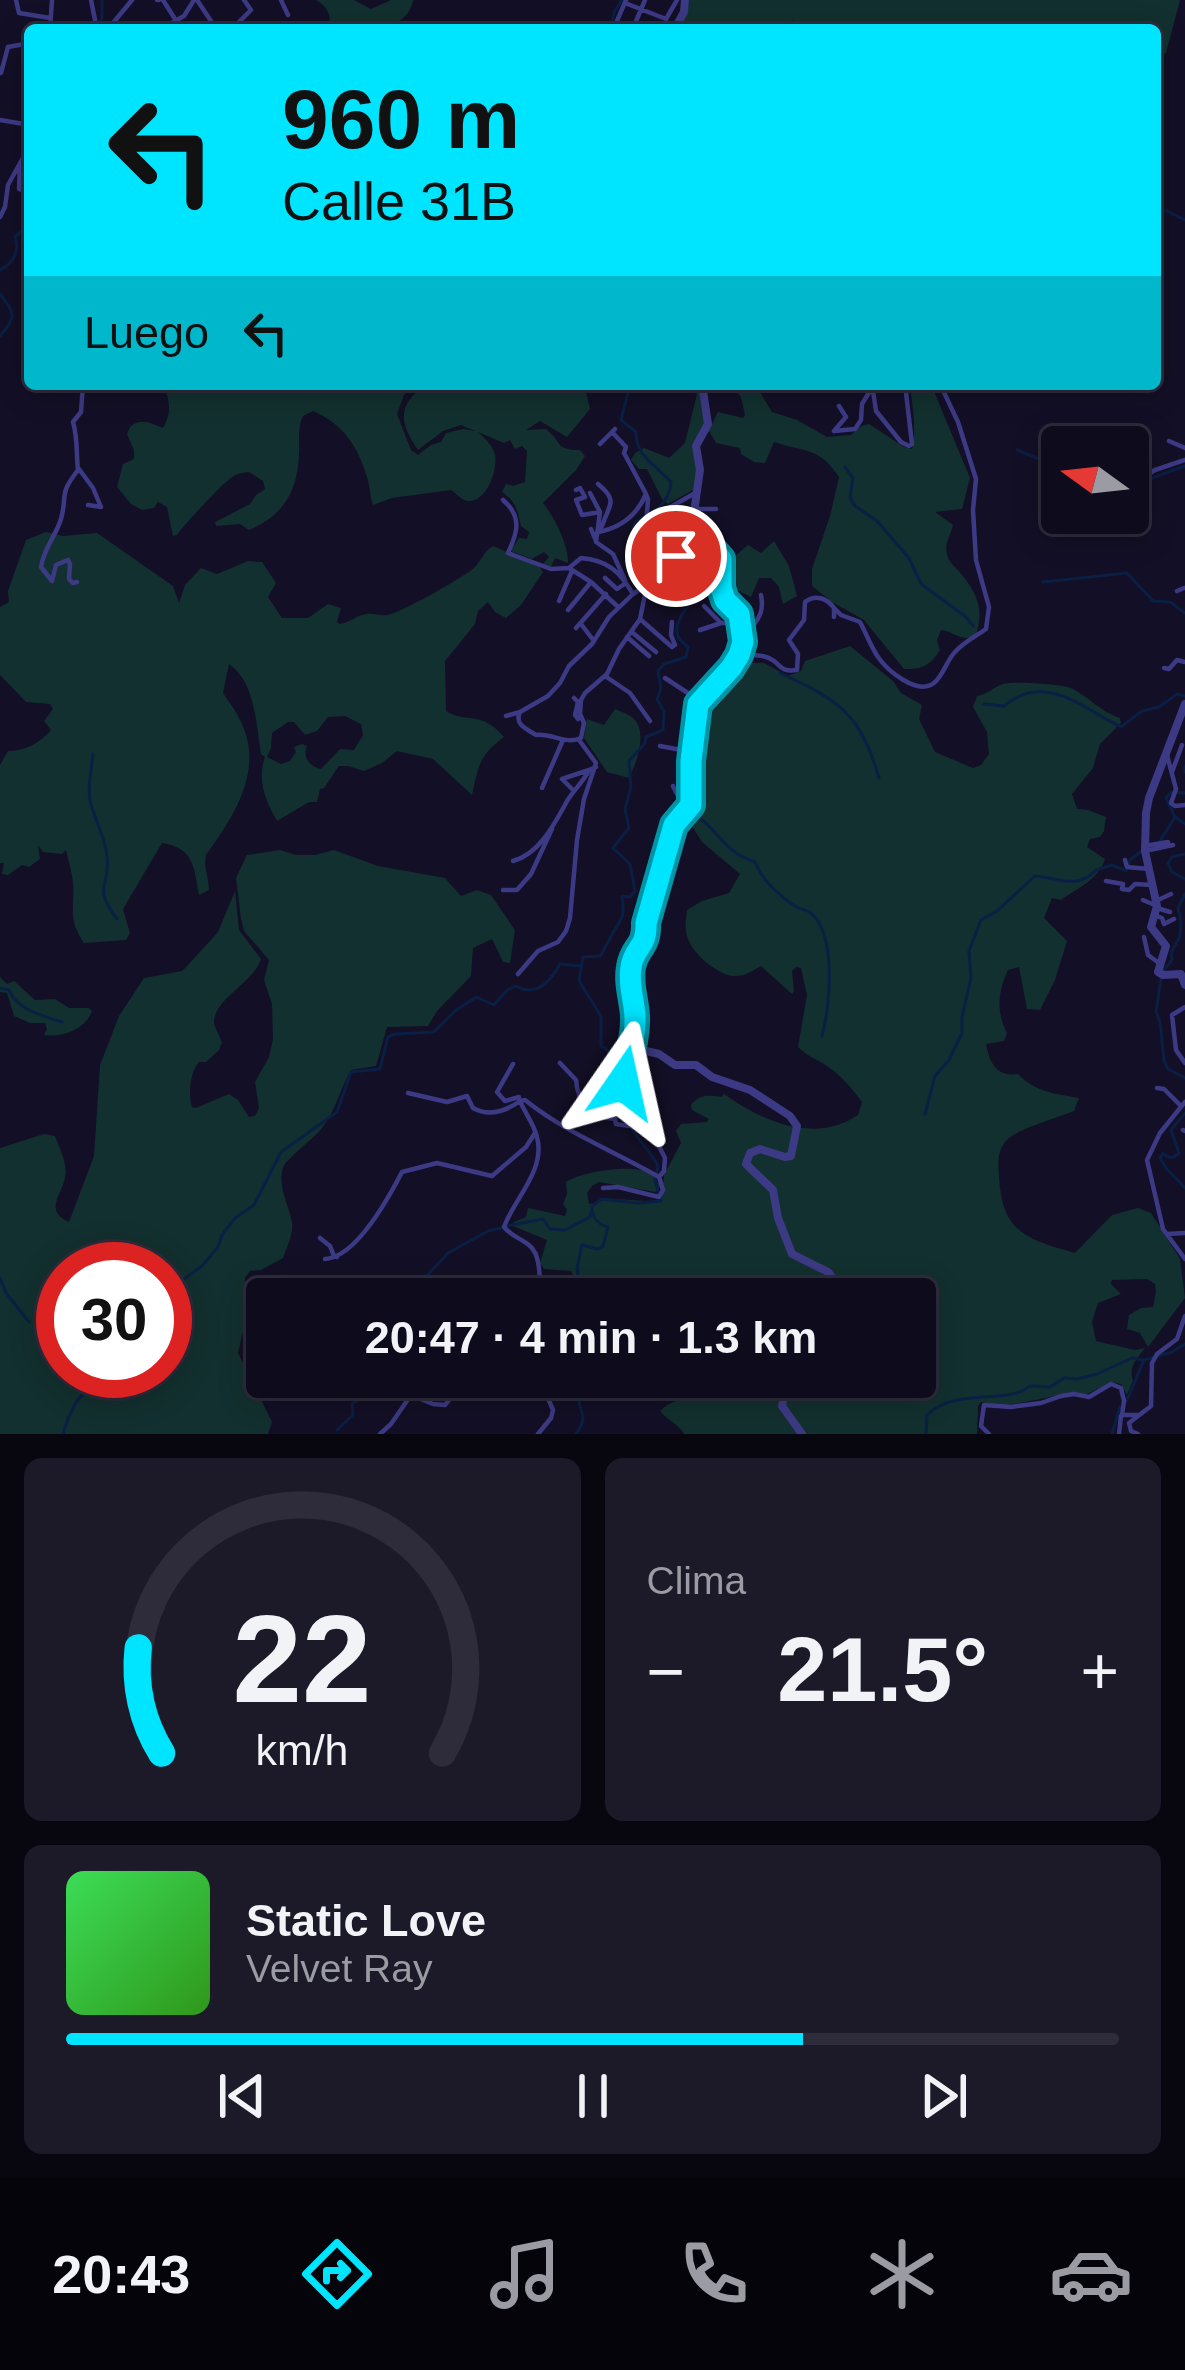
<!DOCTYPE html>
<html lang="es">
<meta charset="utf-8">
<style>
body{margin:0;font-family:Arial,sans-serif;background:#1c1929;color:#f1f3f6;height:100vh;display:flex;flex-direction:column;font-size:45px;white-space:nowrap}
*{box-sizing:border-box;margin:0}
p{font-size:39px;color:#9b9ba3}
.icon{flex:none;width:66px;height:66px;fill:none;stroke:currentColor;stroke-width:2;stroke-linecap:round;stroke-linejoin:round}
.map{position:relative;height:1434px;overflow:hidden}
.details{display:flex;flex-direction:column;gap:24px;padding:24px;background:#08060f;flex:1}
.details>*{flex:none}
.banner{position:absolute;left:24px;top:24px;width:1137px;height:366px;border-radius:12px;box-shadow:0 6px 30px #0003,0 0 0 3px #2e2b3b;background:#00e5ff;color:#111;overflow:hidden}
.needle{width:78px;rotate:285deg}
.fabs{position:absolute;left:1041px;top:426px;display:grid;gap:24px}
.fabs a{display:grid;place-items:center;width:108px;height:108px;border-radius:12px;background:#0e0b1c;box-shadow:0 6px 30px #0003,0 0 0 3px #2e2b3b;font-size:60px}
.speed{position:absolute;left:36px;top:1242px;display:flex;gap:24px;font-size:60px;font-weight:700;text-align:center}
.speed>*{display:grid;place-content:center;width:156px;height:156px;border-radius:50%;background:#0e0b1c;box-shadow:0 6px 30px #0003,0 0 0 3px #2e2b3b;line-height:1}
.speed .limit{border:18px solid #d22;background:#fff;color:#111}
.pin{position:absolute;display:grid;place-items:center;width:102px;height:102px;color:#fff;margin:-51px;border:6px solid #fff;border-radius:50%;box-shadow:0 3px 12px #0007}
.me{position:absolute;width:132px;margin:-66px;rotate:11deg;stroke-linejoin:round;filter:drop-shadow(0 0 9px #0008)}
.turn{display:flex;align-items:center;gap:42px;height:252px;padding:0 60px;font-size:54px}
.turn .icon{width:156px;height:156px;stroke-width:2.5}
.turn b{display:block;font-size:84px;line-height:102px}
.then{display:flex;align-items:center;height:114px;padding:0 60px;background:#0003;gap:24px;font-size:45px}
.big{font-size:90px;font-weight:800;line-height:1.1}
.details .widget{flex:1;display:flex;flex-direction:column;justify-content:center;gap:18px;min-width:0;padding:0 42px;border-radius:18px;background:#1c1929}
.details .dial{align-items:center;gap:0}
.dial svg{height:312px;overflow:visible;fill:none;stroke:#2e2b3b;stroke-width:7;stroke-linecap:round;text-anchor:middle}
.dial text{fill:#f1f3f6;stroke:none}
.song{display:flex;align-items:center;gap:36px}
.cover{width:144px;height:144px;border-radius:18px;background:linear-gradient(135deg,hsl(130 70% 55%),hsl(110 70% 35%))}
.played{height:12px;border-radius:6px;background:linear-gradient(90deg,#00e5ff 70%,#2e2b3b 70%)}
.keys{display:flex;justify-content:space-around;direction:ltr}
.heat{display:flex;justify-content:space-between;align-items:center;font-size:66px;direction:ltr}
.details .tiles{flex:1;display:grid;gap:24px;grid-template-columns:1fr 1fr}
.widget:last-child{grid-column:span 2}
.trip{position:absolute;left:246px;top:1278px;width:690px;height:120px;border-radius:12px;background:#0e0b1c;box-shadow:0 6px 30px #0003,0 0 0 3px #2e2b3b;font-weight:800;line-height:120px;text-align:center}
.tab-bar{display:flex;height:192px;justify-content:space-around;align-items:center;background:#06040b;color:#9b9ba3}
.tab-bar .icon{width:84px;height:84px}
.tab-bar .active{color:#00e5ff}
.tab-bar b{font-size:54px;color:#f1f3f6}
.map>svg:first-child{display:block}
</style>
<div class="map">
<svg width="1185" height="1434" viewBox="0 0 1185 1434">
<rect width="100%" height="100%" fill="#130f26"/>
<path fill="#12302f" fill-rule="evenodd" d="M316,0H354L371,9L391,0H413C408,36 351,30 324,30L330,25C330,12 327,7 316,0Z
M689,0H1180L1166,53L1155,59V30H801L792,20L791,23L797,30H677L688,8Z
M163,384H417L404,395L397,414L411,450L418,455L431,445L441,442L446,433L463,429L475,431L461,425L443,431L418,450C398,421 398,405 426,384H584L590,409L567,437L540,421L526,430L546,429C563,442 554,450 580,450L585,456L576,470L543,503C553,515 569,545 568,563L555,558L551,567L543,564L549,557L544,552L532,559L511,551L519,538L527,539L529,532L521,526C517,509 516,502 502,492L506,484L513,486L525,482L527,451L522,446L515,449L510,440L504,443L478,432C485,439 493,445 495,455C498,469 487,503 467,501C461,500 456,493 451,490L392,498L373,505C370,497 370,486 367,477C358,446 342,423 313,411L303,416C297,429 300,439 299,454C298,491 283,516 249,530L240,524L216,526L215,522L250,504L256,495L265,489L263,481L249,472C242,473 237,473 231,478C223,483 180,529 177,535L173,536L167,507L158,502L154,508L142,510L131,504L117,487L123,464L134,459V450L127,434L130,427C141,417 152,424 163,428C172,413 170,400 163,384Z
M689,384H705L709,430L718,412L743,418L745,415L741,397L730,384H755L772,412L797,420L827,437L851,435L861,426L869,424L904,447L912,449C917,428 912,405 910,384H931L970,478L962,509L935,512L953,525C951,535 944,544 947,554C948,561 953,565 958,570C976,591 985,608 976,635C961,643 956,632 941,630L937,640L940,650C931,665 922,670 904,669L864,620L832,602L812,586V569L830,516L839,477C817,445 805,453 774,442L765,463L754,462L741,454L740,448L716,443L709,431L693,448L697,471L695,489L668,504L662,499L647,469H639L631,460L635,453L644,448L669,458L685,443L697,394L690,389Z
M46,532L63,536L97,533L173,586L179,603L185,585L201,568L217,574L248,561L262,562L276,583L268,597L282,618H308L328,604L341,608L337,622L340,624C351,622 357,615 367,614C374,613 380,616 387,615C399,614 464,577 474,568C482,560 483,552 493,546L539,566L543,572L521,605L506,618L495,612L488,602L478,611L475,624L445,661L446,711C467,724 482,710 504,737C478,757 479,765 472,795L433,759L397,751L382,763L364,771L348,766H339L324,788L320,789L317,802H309L277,821C265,800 257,781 265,757L261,754C256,725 256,683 229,664L223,693C228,701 235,709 239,718C266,767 235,815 206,855C203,866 209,878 209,890L199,895C194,869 195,848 162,843L123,909L130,933L126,940L84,943C67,918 75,908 73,882C72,872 68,860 66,850L62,854L43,852L38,845L40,859L29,867L22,865L8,875L2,874L4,863H0V765L8,751C25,751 40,743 51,730L44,721L53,709L50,704L26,702L0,675V607L9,602L8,591L26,540ZM345,716L361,724L363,735L354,750L340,749L321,769C310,767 302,757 307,746L302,744L294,747L296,752L290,761L281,764L267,757L271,748L272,733L288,722H294L305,735L317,731L328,717Z
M774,541L789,566L797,596L783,604L779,587L771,578H759L751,597L737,590L728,582L726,564L748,545L761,553Z
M850,646L893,681L901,693L922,705L919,719L935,752L973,768L981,765L989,754L987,732L973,707L977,696C988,694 994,687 1003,684C1014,681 1061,684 1071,688C1089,697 1098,710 1120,718L1121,723L1100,744L1093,768L1072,794L1077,809L1088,810L1106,817L1104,831L1100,837L1090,839L1087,847L1105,859C1099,879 1078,888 1061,900L1052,898L1044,918L1067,941L1055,980L1040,1010L1027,1009L1019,967L1008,970C998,991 996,1012 1007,1033L1004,1041L986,1044C990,1063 996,1077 1018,1074C1035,1092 1056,1094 1079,1098L1074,1111C1057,1118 1016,1129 1006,1141C997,1152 998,1162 999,1176C1002,1232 1025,1239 1075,1253L1112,1215L1138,1208L1151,1213L1180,1259L1185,1298L1148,1347L1140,1333L1127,1329L1129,1315L1141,1308L1153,1307L1156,1292L1155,1284L1147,1279L1112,1280L1111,1284L1121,1294L1098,1303L1092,1322L1096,1341L1135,1350L1145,1348C1137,1359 1128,1366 1133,1381L1127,1395L1121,1384L1111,1382L1085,1395L1076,1392L1004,1406L981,1402L978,1406L977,1434H684C678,1423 668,1421 660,1411C686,1384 736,1408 767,1395L769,1377H915V1299H685L669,1290L660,1299H570L575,1280L571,1271L544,1269L540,1263L547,1240L513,1226L514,1222L526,1217L528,1208L565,1216L567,1210L563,1204L567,1194L566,1182C580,1172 631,1164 646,1172C656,1177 655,1178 660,1187L655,1192L599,1182L592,1186L587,1193L589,1204L597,1203L602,1198L661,1202L664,1175L681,1143L676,1131L681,1124L707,1122L709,1119L692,1110L691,1105C700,1094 708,1095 721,1097L724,1094C763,1122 815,1144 858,1115L862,1102C851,1087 840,1074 824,1064C814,1058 807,1056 798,1047L807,995L801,968L796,967L792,971L794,991L792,994L761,966C752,971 744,977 733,976C717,974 693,954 688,939C684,929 686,920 687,910L702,901L729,893L740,874L702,842L692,826L699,795L698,770L705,705L743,663H764L788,676L801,671L805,661Z
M615,709C622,712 629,714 634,719C648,733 636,764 629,778L607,772L584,738L587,719L604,725Z
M280,850L296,855H315L334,850L378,866L445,878L461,896L477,890L491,895L515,930L510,963L503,962L492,939L473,948L471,976L437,1011L428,1026L387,1027L376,1066L351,1070C340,1089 336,1110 322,1128C314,1139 285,1159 283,1168C277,1185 289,1206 292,1222C294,1233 287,1247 283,1258L261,1270L250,1271L245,1278V1288L252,1292L265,1293L267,1310L244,1327L238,1353L272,1422L268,1434H0V1148L44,1134L55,1136C60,1149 68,1164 65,1178C61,1196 44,1211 69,1222L94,1156L100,1065L119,1016L144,978L182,971L187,966L218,932L235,891L239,930L261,959C254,983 213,999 214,1023C214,1025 221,1040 222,1042L219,1050L206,1062H199C190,1072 188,1094 192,1107L196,1108L229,1094L238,1100L249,1117L255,1116L259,1108L255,1082L269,1057L273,1039L272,1004L264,980L269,960L244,931L241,919L236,878L247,855ZM63,1269H165V1371H63Z
M0,977L7,984L14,981L35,1000L55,999L69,1008H89L92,1011C86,1029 62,1038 44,1035L47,1029L45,1023H30L14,1016L7,993L0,992Z"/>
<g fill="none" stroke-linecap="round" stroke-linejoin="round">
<path stroke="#0a1f44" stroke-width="3" d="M98,30L102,18V0
M610,30L614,12L622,0
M29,188L30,172
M1155,210L1167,211L1185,220
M0,270C13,263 20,252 15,237L30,224
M0,294C14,313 18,316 0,336
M1017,450L1062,468
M845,467L853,478L850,497L855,506L877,521L909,558L921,584L966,617L973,626
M1128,490L1139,483L1185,466
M1043,582L1127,573L1153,601L1170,602L1185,613
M780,673C839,700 860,713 879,778
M984,704L1004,706C1046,671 1083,709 1121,727L1142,711L1159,707L1177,694L1185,696
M93,754C92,769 87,787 90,801C95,820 105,837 107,856C111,889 91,884 117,919
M1185,766V772
M1185,793L1171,792L1166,798L1175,817L1185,824
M690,812C695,816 702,819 707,824C724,841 729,853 755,862C762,880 777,893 793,905C799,909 806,909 811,913C837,935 830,1007 822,1036
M1160,841L1174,819
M1185,854L1172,857L1168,863L1172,872L1185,879
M1162,972L1172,960C1170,948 1175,948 1179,938C1182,930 1181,917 1178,908L1185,894
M1161,979L1156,1012L1160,1022L1164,1061L1168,1069L1185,1078
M0,988L9,990C17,1010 43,1016 62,1022
M1185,1113L1171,1130L1179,1153L1174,1157H1168L1163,1153L1160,1158L1166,1168L1185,1188
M925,1114L935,1076L949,1060L962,1033V1017L971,978L969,951L981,920L997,911L1035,876C1058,878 1078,890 1096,870L1112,865L1126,871L1130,860L1143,850
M507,1226L543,1219L550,1229L565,1230L590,1217L591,1212
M0,1278L6,1293L29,1322
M397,1299L403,1292L420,1283L448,1253L488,1231L501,1228
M609,1299L604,1289L579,1284L577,1268L582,1245L598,1249L603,1246L608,1227C597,1224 592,1218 592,1206L602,1199L637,1203L661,1201L655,1180L658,1166C646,1142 622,1129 623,1097L608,1083L611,1052L601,1046V1016L579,981L583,957L600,956C604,951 606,945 609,940C619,920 626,921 622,896L630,897L635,891L630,864L613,848L629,828L625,809L631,787L629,761L645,743L646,737L663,730L664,712L657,699L661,689L658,671L664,664L686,657L688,647C682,642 678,640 677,632C676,615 694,602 700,588C707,569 703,547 681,540C668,535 654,540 641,538L633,529L635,522C654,512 669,505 671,482C655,464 636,457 636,432L621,420L630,384
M165,1302L177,1284L202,1266L218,1247L222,1235L235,1218L254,1205L281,1152L337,1112L351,1072L380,1069L388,1037L395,1034L434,1032L455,1011L476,997L494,1005C496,1003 506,990 509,989C519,983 518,990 529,990C544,990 554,975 560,964L581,966
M1126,1401C1134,1388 1137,1374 1144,1360L1172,1352L1185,1344
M337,1430L353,1415L352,1404L362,1397L369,1377
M63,1434C74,1396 84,1389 119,1371
M576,1434C591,1413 577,1414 579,1395L595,1383L594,1377
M926,1434L927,1415C954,1387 1009,1405 1030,1386L1050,1387L1064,1378L1077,1379L1097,1374L1132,1358L1144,1360
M1112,1434L1120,1407"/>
<path stroke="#3d3a85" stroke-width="4.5" d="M157,0H159
M163,0L175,19
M1164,668L1169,669L1177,660L1185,662"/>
<path stroke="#3d3a85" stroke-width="4.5" d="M16,0L19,13L50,18
M91,0L96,25L102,28L113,23L115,30
M197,0L217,30
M281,0L288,15
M625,3L666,19L677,0
M113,23L132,0
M50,30L52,0
M159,30L184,16L194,0
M231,30L251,10L244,0
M613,30L626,0
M642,30L634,26L645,0
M1,73L8,47L30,43
M0,120L24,124
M20,165L19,189L30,193
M0,217L5,207L8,185L25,154V114L30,98
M872,384L876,411L901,442L909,446L912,444L905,384
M839,406L846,417L834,431L855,429L861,420L862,404L873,386
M1169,441L1185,448
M600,444L612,432
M79,469L93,488L101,507L88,505
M1132,484L1155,470L1185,460
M576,490L580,488L585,497L576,500L582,515L600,512L596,542L613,554L625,580
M590,493L600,512
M503,500C523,517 517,534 508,553L551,569L569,568L591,582L568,610
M667,509L697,492
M694,509H716
M646,527L648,499L646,494
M641,528L693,519
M591,529L596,541
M598,532C620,528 637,515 646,494L624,453L626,447L612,432L615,429
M598,532C602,528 603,523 605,518C612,502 615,498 598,484
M569,568L581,558C608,560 620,572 633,594L647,585
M666,569L680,580
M662,575L669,587
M605,578L617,589L626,583
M77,582L73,583L69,579L70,564L68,560L56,565L52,581L41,567C44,547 56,536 61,519C68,493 58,496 78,470C76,453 78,439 73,422L81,412L83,384
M591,582L617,606
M1177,591L1184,588
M633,594L609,617L592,644L569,666L560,683L548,696L520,712C514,725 527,729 536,735C552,733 566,745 581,738L584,723L580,714L581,700L585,693L607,674L619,649L640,619L647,585C661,573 688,551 697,534
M559,601L572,571
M704,606L721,623H726L739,614
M834,608L841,615L860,622C866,633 871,647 878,657C887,670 917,696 934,683C943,676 947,660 955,652C963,643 976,636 986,629L989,607L976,560L973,510L976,479L958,422L940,384
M640,619L672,647
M581,624L594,641
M576,628L606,594
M700,630L721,623
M633,633L656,652
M746,636C756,621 765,615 761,595
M627,637L649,656
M672,647L675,645L671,635L672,622
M739,654C748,656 758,654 766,657C781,661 777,673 797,670L798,654L789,640L804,620L805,602C815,594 827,598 834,608V617
M605,676L630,693L650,721
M665,678L700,701
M574,698L578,702L575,715L578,719
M506,716L520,712
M660,746L692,752
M1167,755L1176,789L1171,803L1175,806L1185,805
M1172,772L1182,745
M673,786L677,794L692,802
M542,788L563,740
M572,789L562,779L589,770
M1144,846L1168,842
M1145,851L1173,845
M1125,860L1127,867L1149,869
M513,861C539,854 554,825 566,803C572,791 583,783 589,770L596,767
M1106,881L1123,884L1122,889L1129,890L1135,884L1152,885
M503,890H517L531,874L552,829
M1143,900L1157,906
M1156,901L1171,894
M1157,908L1170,912
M1154,915L1162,918L1164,924L1174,919
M1144,937L1148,955L1159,963
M518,974L538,951L558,942L566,931L570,918L577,840L584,799L596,763L579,740
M1185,1007L1172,1015L1176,1050L1185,1063
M560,1063L576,1080C578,1104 590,1117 615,1119L616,1124L629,1126L639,1119V1111
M513,1064L497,1092L505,1101L519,1097
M1157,1088L1164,1089L1181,1106
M408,1093L447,1102L467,1096L473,1108C489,1117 506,1111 520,1101
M1185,1102L1160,1133L1147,1160L1163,1229L1185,1259
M1183,1130L1185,1131
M603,1188L618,1187L659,1197L663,1190L659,1177
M1167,1234L1185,1233
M320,1238L330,1246L334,1256L337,1257
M325,1259C356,1257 388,1199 402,1172L437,1163L492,1176L526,1147L535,1133
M541,1278L548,1299
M541,1299C539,1284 542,1256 530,1246C521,1238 512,1237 504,1227C514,1199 546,1170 537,1137C534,1124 525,1113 520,1101L525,1100C566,1133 614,1151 659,1177L664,1171L665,1158L636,1101L623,1085L633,1048
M534,1377L538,1390L545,1393
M380,1434L391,1424L411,1395L433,1404L445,1405L467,1377
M538,1434L551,1418L553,1410L539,1377
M989,1434L981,1426L984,1405L1011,1407L1041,1403L1061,1396L1074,1394L1089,1397L1111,1384L1121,1388L1124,1401L1122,1415H1138
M1119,1434L1121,1416
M1138,1434L1131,1431L1129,1423L1151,1406L1152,1363L1157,1354L1177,1339L1185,1316"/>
<path stroke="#3d3a85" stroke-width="8" d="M674,30L684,12L685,0
M702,384L708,424L696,446L700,470L693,519L697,533L721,559V588L725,600L739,614L743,637L739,654L731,668L697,706L691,761V805L674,825L647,923V937L632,961L630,973L635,1012L633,1048L659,1054L675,1065H696L712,1077L750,1090L790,1116L797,1126L791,1156L785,1157L760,1149L750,1153L746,1164L773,1190L778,1218L792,1254L828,1272L849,1299
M1185,704L1149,798L1146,813L1145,851L1157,906L1151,927L1166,946L1158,972L1163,975L1181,974L1185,985
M788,1377L782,1406L802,1434"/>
</g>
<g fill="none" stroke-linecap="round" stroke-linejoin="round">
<defs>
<path id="route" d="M623,1083C628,1060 636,1039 635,1016C634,999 628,984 631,967C634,946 647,949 646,923L674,825L691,805V761L698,704L731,668L739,655L743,642L739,614L725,600L721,588V559L697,532L690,546L676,556"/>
</defs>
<use href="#route" stroke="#0095a6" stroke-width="30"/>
<use href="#route" stroke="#00e5ff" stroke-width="21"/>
</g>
</svg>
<div class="fabs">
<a><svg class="needle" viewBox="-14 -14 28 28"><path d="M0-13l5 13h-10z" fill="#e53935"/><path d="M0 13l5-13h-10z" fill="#9b9ba3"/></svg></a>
</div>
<div class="speed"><div class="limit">30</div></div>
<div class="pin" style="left:676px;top:556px;background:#d93025"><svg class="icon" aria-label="arrive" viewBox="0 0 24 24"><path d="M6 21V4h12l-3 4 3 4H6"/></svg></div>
<svg class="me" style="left:623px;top:1083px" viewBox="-20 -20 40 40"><path d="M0-17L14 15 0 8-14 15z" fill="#00e5ff" stroke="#fff" stroke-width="4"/></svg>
<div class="trip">20:47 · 4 min · 1.3 km</div>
<div class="banner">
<div class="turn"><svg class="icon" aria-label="left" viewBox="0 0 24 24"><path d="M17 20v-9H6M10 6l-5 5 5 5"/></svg><div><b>960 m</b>Calle 31B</div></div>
<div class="then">Luego<svg class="icon" aria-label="left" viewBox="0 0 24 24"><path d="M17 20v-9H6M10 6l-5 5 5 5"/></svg></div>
</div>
</div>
<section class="details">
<div class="tiles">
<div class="widget dial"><svg viewBox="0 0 100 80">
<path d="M14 69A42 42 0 1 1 86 69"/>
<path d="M14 69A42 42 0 0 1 8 42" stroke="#00e5ff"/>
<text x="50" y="56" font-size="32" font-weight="700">22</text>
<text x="50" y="72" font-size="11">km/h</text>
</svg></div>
<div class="widget"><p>Clima</p>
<div class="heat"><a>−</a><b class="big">21.5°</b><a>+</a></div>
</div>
<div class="widget">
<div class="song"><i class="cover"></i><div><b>Static Love</b><p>Velvet Ray</p></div></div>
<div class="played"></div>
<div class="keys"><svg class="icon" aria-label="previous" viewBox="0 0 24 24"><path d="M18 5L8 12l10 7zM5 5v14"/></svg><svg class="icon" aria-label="pause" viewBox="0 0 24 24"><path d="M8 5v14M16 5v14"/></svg><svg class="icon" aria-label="next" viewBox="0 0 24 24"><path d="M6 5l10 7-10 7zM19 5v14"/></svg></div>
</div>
</div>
</section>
<nav class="tab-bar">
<b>20:43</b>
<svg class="icon active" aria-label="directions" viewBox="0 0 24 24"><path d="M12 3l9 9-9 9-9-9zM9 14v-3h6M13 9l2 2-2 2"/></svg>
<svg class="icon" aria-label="music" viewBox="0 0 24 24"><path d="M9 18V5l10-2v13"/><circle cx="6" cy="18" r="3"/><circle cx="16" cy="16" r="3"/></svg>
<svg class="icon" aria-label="phone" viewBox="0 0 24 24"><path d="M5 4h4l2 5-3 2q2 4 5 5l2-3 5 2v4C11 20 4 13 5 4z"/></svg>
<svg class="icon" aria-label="climate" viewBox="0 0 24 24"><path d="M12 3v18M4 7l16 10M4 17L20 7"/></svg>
<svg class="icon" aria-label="car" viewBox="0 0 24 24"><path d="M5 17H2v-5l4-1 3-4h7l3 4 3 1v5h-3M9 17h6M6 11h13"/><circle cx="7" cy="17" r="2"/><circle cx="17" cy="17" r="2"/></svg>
</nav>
